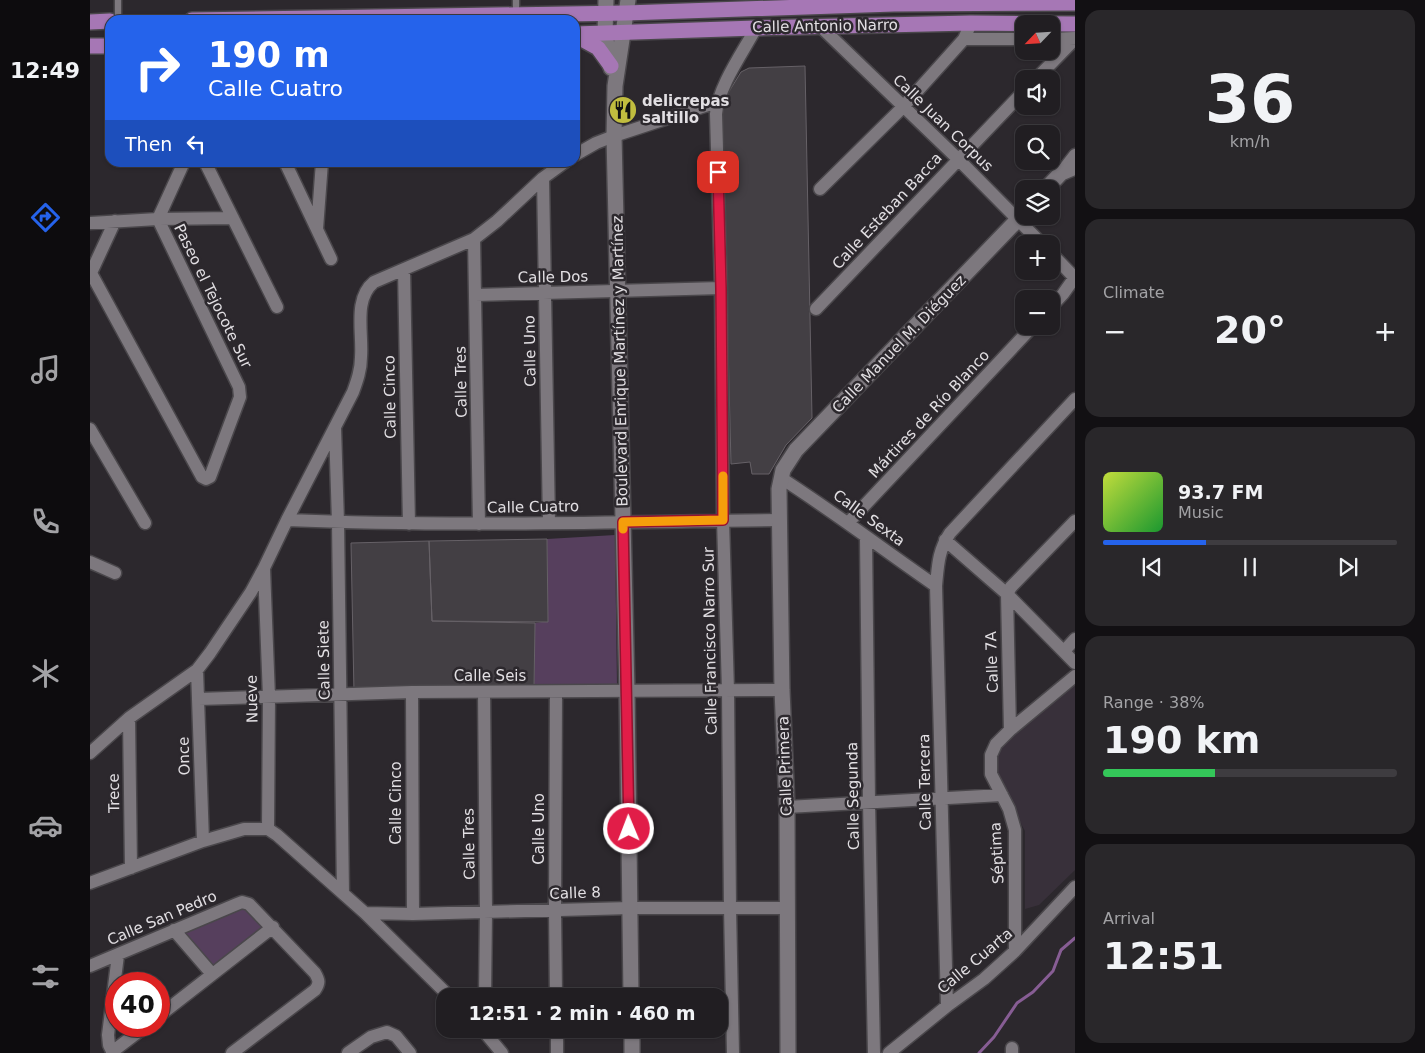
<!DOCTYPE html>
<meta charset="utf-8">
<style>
body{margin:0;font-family:"DejaVu Sans",sans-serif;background:#29272a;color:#f1f3f6;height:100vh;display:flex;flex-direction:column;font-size:19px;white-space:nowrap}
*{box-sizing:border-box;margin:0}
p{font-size:16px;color:#a2a2a5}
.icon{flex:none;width:28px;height:28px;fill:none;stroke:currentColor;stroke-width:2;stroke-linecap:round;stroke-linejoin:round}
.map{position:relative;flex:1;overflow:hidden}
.drawer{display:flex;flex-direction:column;gap:10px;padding:10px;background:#121013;width:350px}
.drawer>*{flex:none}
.hud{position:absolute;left:15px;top:15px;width:475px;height:152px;border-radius:15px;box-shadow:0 1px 4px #0004,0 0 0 1px #3e3c40;background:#2563eb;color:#fff;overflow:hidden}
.needle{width:32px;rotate:245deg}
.buttons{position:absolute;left:925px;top:15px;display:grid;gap:10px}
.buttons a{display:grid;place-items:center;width:45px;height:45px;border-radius:10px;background:#211e22;box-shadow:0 1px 4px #0004,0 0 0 1px #3e3c40;font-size:25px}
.speed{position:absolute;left:15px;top:972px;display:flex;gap:10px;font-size:25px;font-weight:700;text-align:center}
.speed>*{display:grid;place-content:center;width:65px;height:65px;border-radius:50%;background:#211e22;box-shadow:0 1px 4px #0004,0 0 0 1px #3e3c40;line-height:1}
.speed .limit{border:8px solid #d22;background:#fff;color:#111}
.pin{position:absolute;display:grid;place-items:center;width:42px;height:42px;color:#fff;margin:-21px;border-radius:10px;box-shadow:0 2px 8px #0006}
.me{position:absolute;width:55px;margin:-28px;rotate:359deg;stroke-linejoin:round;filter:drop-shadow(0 0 4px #0008)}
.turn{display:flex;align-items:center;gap:18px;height:105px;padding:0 20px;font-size:22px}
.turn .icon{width:65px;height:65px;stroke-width:2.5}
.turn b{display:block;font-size:35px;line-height:42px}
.then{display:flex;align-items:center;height:48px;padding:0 20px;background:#0003;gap:10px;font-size:19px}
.big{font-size:38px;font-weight:700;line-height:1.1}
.drawer .card{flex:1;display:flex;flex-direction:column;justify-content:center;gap:8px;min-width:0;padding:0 18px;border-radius:15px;background:#29272a}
.drawer .dial{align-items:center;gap:0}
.dial b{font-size:65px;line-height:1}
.song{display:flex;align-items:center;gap:15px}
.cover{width:60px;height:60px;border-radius:8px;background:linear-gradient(135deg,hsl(70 70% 55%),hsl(130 70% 35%))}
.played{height:5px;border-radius:2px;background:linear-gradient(90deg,#2563eb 35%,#3e3c40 35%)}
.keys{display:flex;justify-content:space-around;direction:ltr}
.heat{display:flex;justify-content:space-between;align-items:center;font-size:28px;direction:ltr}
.charge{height:8px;border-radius:4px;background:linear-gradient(90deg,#34c759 38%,#3e3c40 0)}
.trip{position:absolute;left:346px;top:988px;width:292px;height:50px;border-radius:15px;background:#211e22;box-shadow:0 1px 4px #0004,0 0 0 1px #3e3c40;font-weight:700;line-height:50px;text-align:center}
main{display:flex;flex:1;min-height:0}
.tab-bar{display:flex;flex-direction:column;width:90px;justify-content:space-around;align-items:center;background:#0d0c0e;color:#a2a2a5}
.tab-bar .icon{width:35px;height:35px}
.tab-bar .current{color:#2563eb}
.tab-bar b{font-size:22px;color:#f1f3f6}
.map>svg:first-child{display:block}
</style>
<main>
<nav class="tab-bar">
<b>12:49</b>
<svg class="icon current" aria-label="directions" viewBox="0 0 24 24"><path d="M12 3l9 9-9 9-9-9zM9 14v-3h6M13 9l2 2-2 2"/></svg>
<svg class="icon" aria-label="music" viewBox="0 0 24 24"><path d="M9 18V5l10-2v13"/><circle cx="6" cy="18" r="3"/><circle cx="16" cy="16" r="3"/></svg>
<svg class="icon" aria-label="phone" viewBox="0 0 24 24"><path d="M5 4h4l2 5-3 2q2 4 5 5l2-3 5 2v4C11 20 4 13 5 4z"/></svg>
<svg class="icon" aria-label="climate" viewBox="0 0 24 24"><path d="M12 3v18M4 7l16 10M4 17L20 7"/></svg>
<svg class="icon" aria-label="car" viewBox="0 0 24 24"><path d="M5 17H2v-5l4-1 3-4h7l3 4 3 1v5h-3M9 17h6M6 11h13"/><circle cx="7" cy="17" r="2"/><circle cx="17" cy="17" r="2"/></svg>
<svg class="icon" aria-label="filters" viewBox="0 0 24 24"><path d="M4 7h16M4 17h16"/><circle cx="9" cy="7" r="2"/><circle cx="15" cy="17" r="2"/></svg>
</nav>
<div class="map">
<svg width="985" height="1053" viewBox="0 0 985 1053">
<rect width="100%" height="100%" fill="#2c282d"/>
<path fill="#38303a" d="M985,685V870L949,905L935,909V831L906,779L905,749Z"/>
<path fill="#563f5d" d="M525,535L527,686L444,688L445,623L458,621L457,539Z
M154,906L173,928L121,967L92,933Z"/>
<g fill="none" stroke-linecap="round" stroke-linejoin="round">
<path stroke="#875d94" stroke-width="3" d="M889,1053L904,1037L927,1003L943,992L963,971L971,950L985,938"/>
</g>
<path fill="#433f44" stroke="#666167" d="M715,66L722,418L696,445L679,474H662L660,462L641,464L632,103L651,72L659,68Z
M457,539L458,622L342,621L339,541Z
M339,541L342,621L445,623L444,688L264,693L261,543Z"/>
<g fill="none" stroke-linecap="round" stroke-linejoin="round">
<defs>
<path id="service" d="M28,0V20
M426,15V0"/>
<path id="minor" d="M731,27L868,159L952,244
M874,39H934
M961,39L985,38
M946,79L985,39
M485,155L506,143L524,136L627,102
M115,162L187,307
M195,162L241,259
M971,173L985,155
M453,178L459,523
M730,189L813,107L874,39L881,23
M0,223L68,219L143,218
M227,229L232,162
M384,239L389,524
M961,253L985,278
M314,270L319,524
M1,273L112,477L116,479L120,477L150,397L149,387L68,219L94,162
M0,275L25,221
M386,295L631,288
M961,307L973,294L985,277
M726,309L934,91
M245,428L248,522L253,893
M0,429L55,523
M691,478C744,512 794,550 846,586
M197,520C361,527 525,522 690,520
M758,523L943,326
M776,538L779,802L784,1053
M855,540L917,594L985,663
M0,562L25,573
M174,569L179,697L178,829
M974,651L985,639
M107,670L113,841
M322,692L323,914
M394,692L396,912L395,996
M466,692L465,910L466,996
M109,699L322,692L692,690
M39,718L41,868
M920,730L917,594L921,587L985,521
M0,753L39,718L107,670L120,653L161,592L174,568L197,520L263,392C267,381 271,370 271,357C273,333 263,299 284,282L384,239L407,221L453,178L475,162
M697,807L912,795
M0,883L113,841L154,829H178L187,835L275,913L359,996
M275,913L323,914L540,908H697
M84,930L122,974
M925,951V830L919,809L901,774V755L906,744L920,730L985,676
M0,966L147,904L152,902L159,904L225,973C229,980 230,983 225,990L142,1053
M857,1006L846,586C848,565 848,551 860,533L985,399
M69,1016L183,927
M392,1029L412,1053
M467,1029V1053
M922,1048V1053
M22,1052L56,1026
M23,1053L19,1045L18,1035L28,955
M258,1053L281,1037L297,1032L306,1036L320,1053
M643,1053L640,908L638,691L633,520L631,288L626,114C628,87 653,52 666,28
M799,1053L857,1006L894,979L925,951L985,887"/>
<path id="tertiary" d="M516,0L515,34L521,68
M538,0L525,86L524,136L537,691L541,996
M956,189L971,173L985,167
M542,1029V1053
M698,1053L697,807L692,690L689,489L693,470L706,450L934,213"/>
<path id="primary" d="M102,20L536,13L804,4L985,3
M0,22L20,21
M485,34L666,28L881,23L985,24
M486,36L508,48L521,66
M0,46H20"/>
</defs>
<use href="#service" stroke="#4a474b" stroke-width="9"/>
<use href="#minor" stroke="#4a474b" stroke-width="15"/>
<use href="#tertiary" stroke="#4a474b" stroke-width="18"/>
<use href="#primary" stroke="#4a474b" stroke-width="18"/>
<use href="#service" stroke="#7d787e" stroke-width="6"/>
<use href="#minor" stroke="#7d787e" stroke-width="12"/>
<use href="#tertiary" stroke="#7d787e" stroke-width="15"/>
<use href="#primary" stroke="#a677b5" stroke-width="15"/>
</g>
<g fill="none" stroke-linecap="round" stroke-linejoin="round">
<defs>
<path id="route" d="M539,829L533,522L633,520L631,288L628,172"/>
</defs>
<use href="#route" stroke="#92132f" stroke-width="12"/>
<use href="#route" stroke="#e11d48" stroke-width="9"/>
<path stroke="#f59e0b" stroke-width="9" d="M533,529V522L633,520V476"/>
</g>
<defs>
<symbol id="restaurant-disc" viewBox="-11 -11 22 22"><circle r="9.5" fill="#c1bd3f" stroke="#2c282d"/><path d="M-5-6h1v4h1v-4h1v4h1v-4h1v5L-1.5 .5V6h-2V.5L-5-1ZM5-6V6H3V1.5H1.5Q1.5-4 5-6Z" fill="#111"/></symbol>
</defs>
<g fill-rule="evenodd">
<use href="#restaurant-disc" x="517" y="94" width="32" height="32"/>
</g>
<g text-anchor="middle" stroke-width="5" stroke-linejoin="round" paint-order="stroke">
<g font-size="15" fill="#e2dfe3" stroke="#2c282d">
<text transform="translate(735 26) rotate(-1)" y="5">Calle Antonio Narro</text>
<text transform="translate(853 123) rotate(44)" y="5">Calle Juan Corpus</text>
<text transform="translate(797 211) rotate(-47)" y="5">Calle Esteban Bacca</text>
<text transform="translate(463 277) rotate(-1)" y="5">Calle Dos</text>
<text transform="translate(123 296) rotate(64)" y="5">Paseo el Tejocote Sur</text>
<text transform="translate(809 344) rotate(-46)" y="5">Calle Manuel M. Diéguez</text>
<text transform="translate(440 351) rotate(-91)" y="5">Calle Uno</text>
<text transform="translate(530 361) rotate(-91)" y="5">Boulevard Enrique Martínez y Martínez</text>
<text transform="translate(371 382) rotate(-91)" y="5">Calle Tres</text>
<text transform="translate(300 397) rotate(-91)" y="5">Calle Cinco</text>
<text transform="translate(839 414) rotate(-47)" y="5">Mártires de Río Blanco</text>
<text transform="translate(443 507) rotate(-1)" y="5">Calle Cuatro</text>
<text transform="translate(779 518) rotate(36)" y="5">Calle Sexta</text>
<text transform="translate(620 641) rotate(-91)" y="5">Calle Francisco Narro Sur</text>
<text transform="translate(234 660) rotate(-91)" y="5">Calle Siete</text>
<text transform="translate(902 662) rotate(-92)" y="5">Calle 7A</text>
<text x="400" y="681">Calle Seis</text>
<text transform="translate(162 699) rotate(-91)" y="5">Nueve</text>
<text transform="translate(94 756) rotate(-92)" y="5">Once</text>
<text transform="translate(695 766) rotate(-92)" y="5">Calle Primera</text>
<text transform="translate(835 782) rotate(-91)" y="5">Calle Tercera</text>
<text transform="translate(24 793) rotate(-91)" y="5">Trece</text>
<text transform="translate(763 796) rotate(-91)" y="5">Calle Segunda</text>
<text transform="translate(306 803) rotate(-90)" y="5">Calle Cinco</text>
<text transform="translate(449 829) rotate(-90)" y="5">Calle Uno</text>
<text transform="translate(379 844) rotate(-91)" y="5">Calle Tres</text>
<text transform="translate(907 853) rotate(-93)" y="5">Séptima</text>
<text transform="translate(485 893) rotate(-2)" y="5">Calle 8</text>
<text transform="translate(72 918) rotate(-23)" y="5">Calle San Pedro</text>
<text transform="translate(885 961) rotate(-40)" y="5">Calle Cuarta</text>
</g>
<g font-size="15" font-weight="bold" fill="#e2dfe3" stroke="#2c282d" text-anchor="start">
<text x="552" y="106">delicrepas<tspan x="552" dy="17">saltillo</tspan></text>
</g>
</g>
</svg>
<div class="buttons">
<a><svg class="needle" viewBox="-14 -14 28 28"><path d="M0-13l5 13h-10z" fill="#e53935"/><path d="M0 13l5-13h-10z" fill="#a2a2a5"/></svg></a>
<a><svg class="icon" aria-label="sound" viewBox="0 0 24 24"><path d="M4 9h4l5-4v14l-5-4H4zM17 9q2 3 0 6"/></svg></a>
<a><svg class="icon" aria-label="search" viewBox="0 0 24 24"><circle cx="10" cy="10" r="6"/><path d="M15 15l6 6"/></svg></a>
<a><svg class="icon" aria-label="layers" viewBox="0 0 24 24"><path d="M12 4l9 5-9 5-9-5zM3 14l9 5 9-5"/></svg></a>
<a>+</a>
<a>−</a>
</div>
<div class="speed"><div class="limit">40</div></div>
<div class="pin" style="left:628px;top:172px;background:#d93025"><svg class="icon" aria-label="arrive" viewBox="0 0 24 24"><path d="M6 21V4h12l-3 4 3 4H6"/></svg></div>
<svg class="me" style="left:539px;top:829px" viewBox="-20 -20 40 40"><circle r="17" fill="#e11d48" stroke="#fff" stroke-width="3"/><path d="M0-11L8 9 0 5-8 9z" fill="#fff"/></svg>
<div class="trip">12:51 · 2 min · 460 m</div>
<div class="hud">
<div class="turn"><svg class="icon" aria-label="right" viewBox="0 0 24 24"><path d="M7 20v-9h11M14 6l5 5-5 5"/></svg><div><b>190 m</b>Calle Cuatro</div></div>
<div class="then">Then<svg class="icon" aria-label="left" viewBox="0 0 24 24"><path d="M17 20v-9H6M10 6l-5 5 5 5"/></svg></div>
</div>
</div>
<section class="drawer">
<div class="card dial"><b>36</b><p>km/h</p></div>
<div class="card"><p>Climate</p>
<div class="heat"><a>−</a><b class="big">20°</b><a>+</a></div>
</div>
<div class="card">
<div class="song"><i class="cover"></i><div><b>93.7 FM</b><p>Music</p></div></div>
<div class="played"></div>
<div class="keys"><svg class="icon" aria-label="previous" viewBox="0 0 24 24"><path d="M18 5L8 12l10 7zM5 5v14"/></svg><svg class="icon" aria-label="pause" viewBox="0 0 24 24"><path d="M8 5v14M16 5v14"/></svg><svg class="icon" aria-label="next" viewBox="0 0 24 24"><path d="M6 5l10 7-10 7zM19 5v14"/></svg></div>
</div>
<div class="card"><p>Range · 38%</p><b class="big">190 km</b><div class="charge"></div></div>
<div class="card"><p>Arrival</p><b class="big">12:51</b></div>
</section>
</main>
